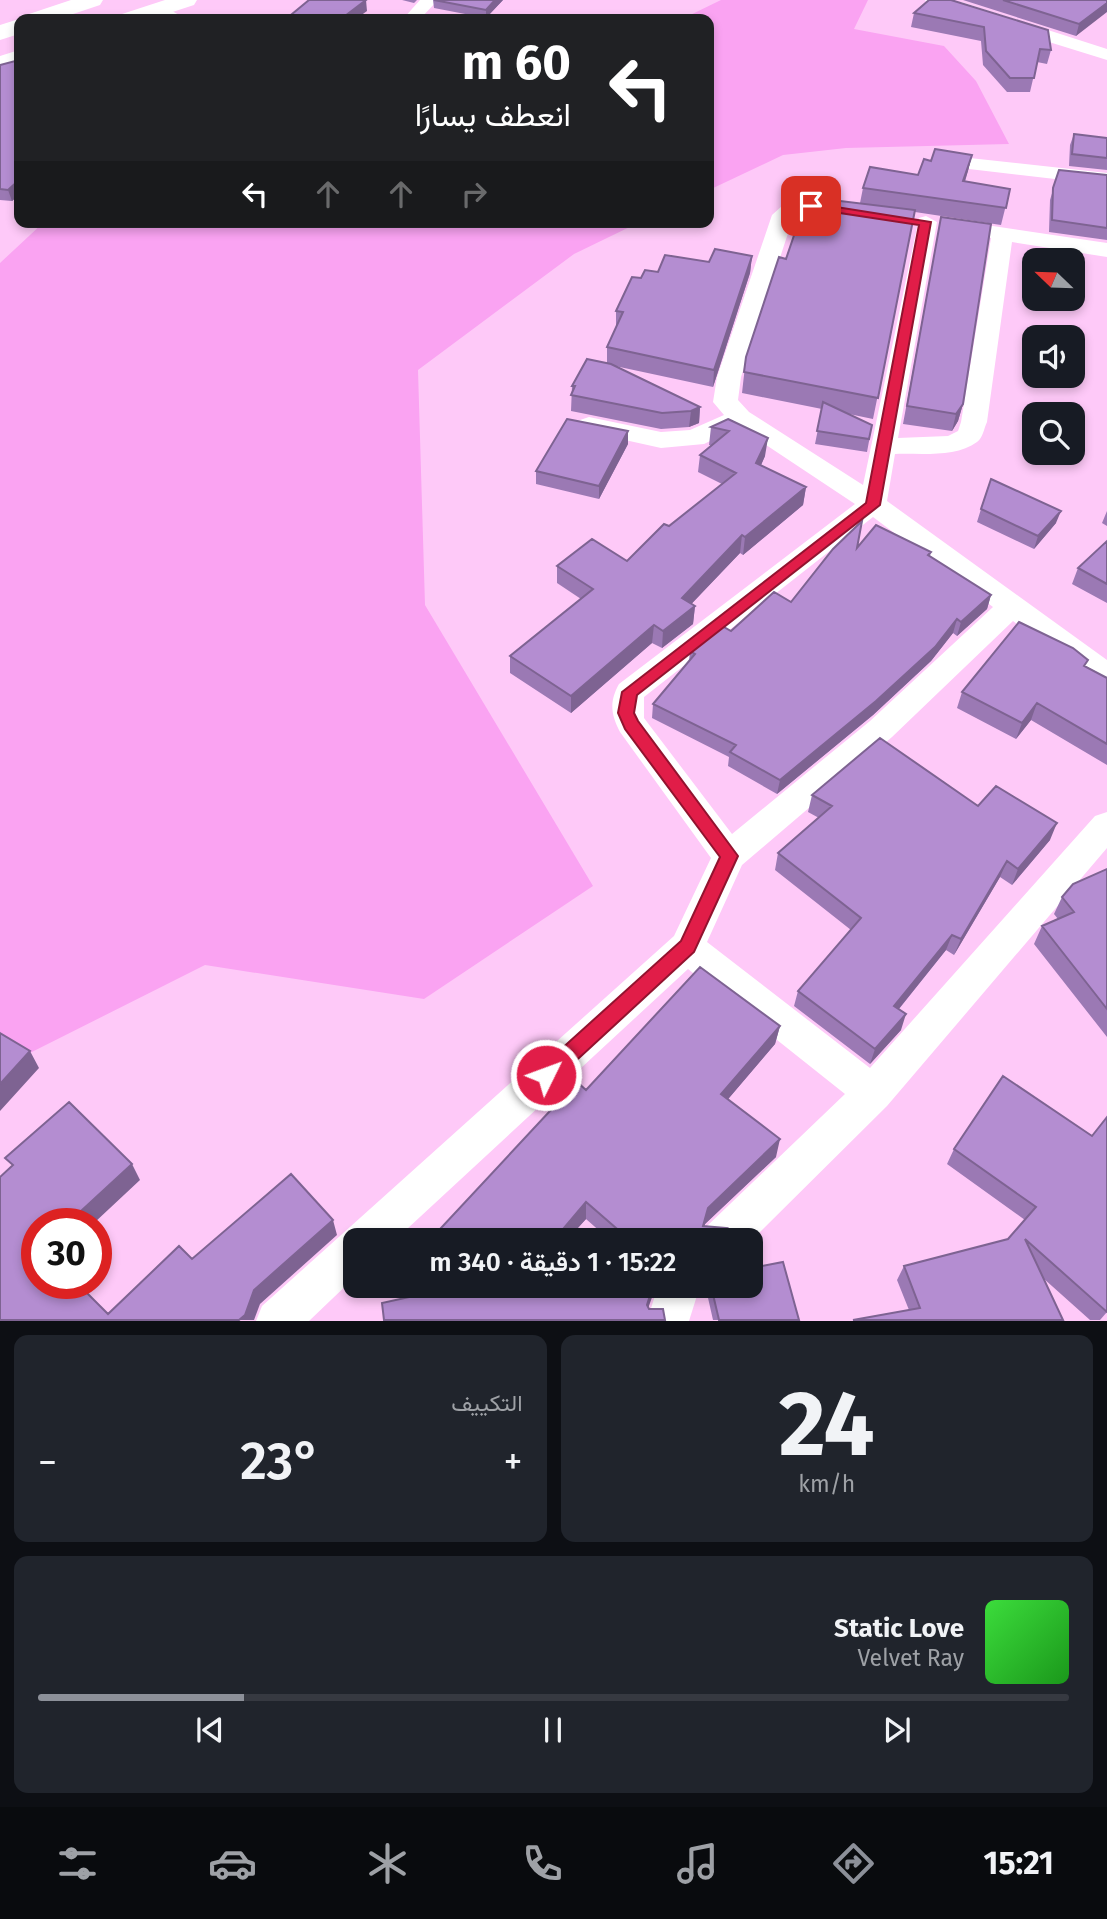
<!DOCTYPE html>
<html lang="ar">
<meta charset="utf-8">
<style>
body{margin:0;font-family:"Fira Sans",Vazirmatn,sans-serif;background:#20242c;color:#f1f3f6;direction:rtl;height:100vh;display:flex;flex-direction:column;font-size:26px;white-space:nowrap}
*{box-sizing:border-box;margin:0}
p{font-size:23px;color:#9ea1a6}
.icon{flex:none;width:38px;height:38px;fill:none;stroke:currentColor;stroke-width:2;stroke-linecap:round;stroke-linejoin:round}
.map{position:relative;height:1321px;overflow:hidden;direction:ltr}
.sheet{display:flex;flex-direction:column;gap:14px;padding:14px;background:#0d0f14;flex:1}
.sheet>*{flex:none}
.hud{position:absolute;left:14px;top:14px;width:700px;height:214px;border-radius:14px;box-shadow:0 4px 10px #0003;direction:rtl;background:#202124;color:#fff;overflow:hidden}
.needle{width:46px;rotate:293deg}
.tools{position:absolute;left:1022px;top:248px;display:grid;gap:14px}
.tools a{display:grid;place-items:center;width:63px;height:63px;border-radius:14px;background:#171b24;box-shadow:0 4px 10px #0003;font-size:35px}
.speed{position:absolute;left:21px;top:1208px;display:flex;gap:14px;font-size:35px;font-weight:700;text-align:center}
.speed>*{display:grid;place-content:center;width:91px;height:91px;border-radius:50%;background:#171b24;box-shadow:0 4px 10px #0003;line-height:1}
.speed .limit{border:10px solid #d22;background:#fff;color:#111}
.pin{position:absolute;display:grid;place-items:center;width:60px;height:60px;color:#fff;margin:-30px;border-radius:14px;box-shadow:0 4px 10px #0006}
.me{position:absolute;width:77px;margin:-38px;rotate:48deg;stroke-linejoin:round;filter:drop-shadow(0 0 5px #0008)}
.turn{display:flex;align-items:center;gap:24px;height:147px;padding:0 28px;font-size:32px}
.turn .icon{width:91px;height:91px;stroke-width:2.5}
.turn b{display:block;font-size:49px;line-height:60px}
.lanes{display:flex;align-items:center;height:66px;padding:0 28px;background:#0003;justify-content:center;gap:35px;direction:ltr}
.lanes .off{opacity:.35}
.big{font-size:52px;font-weight:600;line-height:1.1}
.sheet .tile{flex:1;display:flex;flex-direction:column;justify-content:center;gap:10px;min-width:0;padding:0 24px;border-radius:14px;background:#20242c}
.sheet .dial{align-items:center;gap:0}
.dial b{font-size:91px;line-height:1}
.song{display:flex;align-items:center;gap:21px}
.cover{width:84px;height:84px;border-radius:10px;background:linear-gradient(135deg,hsl(120 70% 55%),hsl(120 70% 35%))}
.played{height:7px;border-radius:4px;background:linear-gradient(90deg,#8c9099 20%,#363941 20%)}
.keys{display:flex;justify-content:space-around;direction:ltr}
.heat{display:flex;justify-content:space-between;align-items:center;font-size:38px;direction:ltr}
.sheet .tiles{flex:1;display:grid;gap:14px;grid-template-columns:1fr 1fr}
.tile:last-child{grid-column:span 2}
.trip{position:absolute;left:343px;top:1228px;width:420px;height:70px;border-radius:14px;background:#171b24;box-shadow:0 4px 10px #0003;font-weight:600;line-height:70px;text-align:center;direction:rtl}
.tabs{display:flex;height:112px;justify-content:space-around;align-items:center;background:#090b0e;color:#9ea1a6}
.tabs .icon{width:49px;height:49px}
.tabs .on{color:#8c9099}
.tabs b{font-size:32px;color:#f1f3f6}
.map>svg:first-child{display:block}
</style>
<div class="map">
<svg width="1107" height="1321" viewBox="0 0 1107 1321">
<rect width="100%" height="100%" fill="#fec9f8"/>
<path fill="#faa3f2" d="M721,0H868L854,29L944,46L976,81L1009,144L846,148L783,155L709,190V19H682Z
M44,222H640L574,254L418,370L425,605L593,886L424,999L205,965L0,1068V263Z"/>
<g fill="none" stroke-linecap="round" stroke-linejoin="round">
<path fill="#fff" fill-rule="evenodd" d="M420,0H438L420,19H403Z
M925,0L961,2L1107,49V60L927,4Z
M160,4L186,19H165L152,9Z
M942,155L1107,173V185L935,165L932,161Z
M804,200L844,205L854,211C842,227 811,204 793,218L741,377L738,400L749,412L863,485L919,218L926,216L937,222L898,438L948,436L958,431L961,422L991,238L944,231L941,226L944,221L952,220L1107,243V257L1012,242L987,422C984,428 983,438 977,442C956,458 920,453 895,454L887,501L1107,660V687L1096,684L1013,621L892,737L742,865L707,942L870,1068L1095,816L1107,812V848L887,1106L751,1241H702L707,1226L845,1094L688,969L394,1241H355V1277L309,1321H256L262,1306L674,936L711,858L620,732C611,715 609,702 619,684L855,504L739,427L704,444L661,448L580,430L576,425L580,420L589,417L661,432L690,430L724,415L713,402L717,377L772,215L782,206ZM873,517L993,607L870,721L732,834L644,718V697Z
M658,1286H700L689,1321H647Z"/>
<path fill="#fff" fill-rule="evenodd" d="M165,0H197L194,5L151,19H119L122,14Z
M19,50V65L0,71V56Z"/>
<path fill="#fff" fill-rule="evenodd" d="M71,0H103L100,5L58,19H26L29,14Z
M19,19V34L0,40V25Z"/>
</g>
<path fill="#9b79b4" d="M402,0H417L414,3Z
M433,0H503L486,18L434,8Z
M929,0L1051,50L1047,64L1037,62L1030,92H1007L983,65L981,41L911,27L914,13Z
M963,0H1107L1076,36Z
M19,60V195L12,201L0,200V65Z
M1074,134L1107,138V170L1069,166L1070,145Z
M972,155L965,182L1010,189L1001,225L915,212L873,419L849,414L872,425L867,452L815,444L822,409L742,393L746,357L786,259L860,203L863,188L918,175L931,161Z
M1059,170L1107,175V240L1049,232L1050,200Z
M941,217L963,404L958,421L952,431L903,424Z
M752,256L750,273L713,387L615,366L700,407L699,423L689,427L661,429L571,411L572,386L607,363V347L616,328V311L641,278L658,272L709,262Z
M728,419L765,456L761,465L806,487L803,505L743,555L740,553L691,604L695,606L693,624L662,648L652,643L571,713L510,673V656L581,599L557,583V566L627,561L722,484L698,472L700,455L711,445H709L711,427Z
M628,444L599,499L536,484V471Z
M981,509L1056,523L1034,549L977,522Z
M1107,511V526L1102,523Z
M1107,541V603L1072,584L1078,568Z
M857,548L931,552L930,556L991,595L987,609L957,636L953,633L931,661L873,715L777,794L728,766L729,757L652,718L653,704L689,661L690,651L791,602Z
M1086,666L1107,678V765L1031,720L1016,739L957,708L962,692Z
M812,795L978,806L1050,840L1012,885L1000,877L954,955L946,950L899,1009L901,1030L870,1064L794,1006L798,991L851,930L775,870L778,853L819,818L808,812Z
M1107,869V1037L1034,944L1042,926L1058,919L1054,914L1062,897Z
M780,1026L775,1044L728,1099L776,1157L705,1224L704,1227L727,1228L724,1241H611L586,1219L566,1241H443L441,1228L586,1090Z
M1003,1076L1107,1312L1100,1320H1090L1043,1278L1063,1320L909,1310L897,1280L904,1266L1008,1239L1025,1220L947,1164L954,1149Z
M706,1286H751L799,1320H713L706,1289Z"/>
<path fill="#7e6392" d="M366,0L367,11L356,19H341Z
M495,0H503L486,18V10Z
M1107,3V12L1076,36L1079,24Z
M972,155L968,171L959,198L963,181Z
M19,180V195L12,201L8,190Z
M752,256L750,273L713,387L714,370Z
M963,404L958,421L952,431L956,414Z
M700,407L699,423L689,427L691,411Z
M628,431V444L599,499V486Z
M768,438L765,456L754,481L756,463Z
M806,487L803,505L743,555L745,537Z
M1061,511L1056,523L1034,549L1038,536Z
M742,535L740,553L680,616L682,598Z
M991,595L987,609L957,636L961,622Z
M695,606L693,624L662,648L663,631Z
M957,619L953,633L931,661L873,715L777,794L780,780Z
M654,625L652,643L571,713V696Z
M1037,703L1031,720L1016,739L1022,723Z
M1057,823L1050,840L1012,885L1018,869Z
M1007,861L1000,877L954,955L961,939Z
M952,935L946,950L889,1021L894,1006Z
M906,1014L901,1030L870,1064L875,1049Z
M780,1026L775,1044L718,1111L721,1094Z
M30,1051L39,1068L0,1111V1084Z
M780,1139L776,1157L705,1224L700,1241L708,1208Z
M132,1164L140,1180L94,1223H68Z
M586,1202V1219L566,1241H553Z
M333,1220L337,1235L260,1304L254,1320H239L254,1290Z
M727,1228L724,1241H717Z
M513,1286H527L511,1305L510,1290Z
M653,1286H656L644,1320L647,1305Z"/>
<path fill="#b48dd1" stroke="#7e6392" stroke-width="2" d="M309,0H366L341,19H286Z
M434,0H495L486,10Z
M929,0H951L1048,30L1051,50L1040,49L1034,78H1010L986,51L984,27L914,13Z
M1003,0H1107V3L1079,24Z
M19,60V180L8,190L0,189V65Z
M1074,134L1107,138V158L1072,154Z
M935,149L972,155L963,181L1010,189L1006,208L863,188L870,167L918,175L924,159L931,161Z
M1059,170L1107,175V228L1052,220L1053,188Z
M807,197L915,210L878,398L744,372L746,357L779,257L786,259Z
M941,217L991,224L963,404L956,414L907,406Z
M715,249L752,256L714,370L607,347L623,312L616,311L632,277L641,278L645,270L658,272L665,255L709,262Z
M587,359L611,364L700,407L691,411L662,413L571,395L575,386H572Z
M823,402L872,425L869,439L817,431Z
M567,419L628,431L599,486L536,471Z
M728,419L768,438L756,463L806,487L745,537L742,535L682,598L695,606L663,631L654,625L571,696L510,656L593,589L557,566L592,539L627,561L664,524L669,526L736,473L700,455L729,431L711,427Z
M991,479L1061,511L1038,536L981,509Z
M862,521L857,548L876,525L931,552L928,555L991,595L961,622L957,619L935,647L876,701L780,780L730,752L736,745L653,704L695,654L690,651L722,626L731,631L774,592L791,602L833,549Z
M1107,541V584L1078,568Z
M1019,622L1073,648L1088,660L1084,666L1107,678V744L1037,703L1022,723L962,692Z
M880,738L978,806L996,786L1057,823L1018,869L1007,861L961,939L952,935L894,1006L906,1014L875,1049L798,991L861,918L778,853L832,806L812,795Z
M1107,869V1009L1042,926L1074,912L1062,897L1073,884Z
M700,967L780,1026L721,1094L780,1139L708,1208L703,1226L727,1228L717,1241H631L586,1202L553,1241H454L441,1228L577,1082L586,1090Z
M0,1033L30,1051L0,1084Z
M1003,1076L1092,1136L1107,1117V1312L1025,1239L1063,1320H853L920,1308L904,1266L1008,1239L1036,1207L954,1149Z
M69,1102L132,1164L68,1223H37V1283H77L108,1314L179,1246L192,1259L291,1174L333,1220L254,1290L245,1315L239,1320H0V1177L13,1165L5,1158Z
M783,1262L799,1320H719L711,1286H751V1268Z
M459,1286H513L510,1290L535,1286H653L647,1305L649,1309H663L665,1320H384L382,1303Z"/>
<path fill="#e11d48" stroke="#92132f" stroke-width="2" d="M811,203L931,222L880,505L637,695L634,713L638,721L738,856L694,952L553,1082L546,1085L539,1082L536,1075L539,1069L681,941L720,857L625,729L618,713L622,692L866,503L919,225L807,208L805,206Z"/>
</svg>
<div class="tools">
<a><svg class="needle" viewBox="-14 -14 28 28"><path d="M0-13l5 13h-10z" fill="#e53935"/><path d="M0 13l5-13h-10z" fill="#9ea1a6"/></svg></a>
<a><svg class="icon" aria-label="sound" viewBox="0 0 24 24"><path d="M4 9h4l5-4v14l-5-4H4zM17 9q2 3 0 6"/></svg></a>
<a><svg class="icon" aria-label="search" viewBox="0 0 24 24"><circle cx="10" cy="10" r="6"/><path d="M15 15l6 6"/></svg></a>
</div>
<div class="speed"><div class="limit">30</div></div>
<div class="pin" style="left:811px;top:206px;background:#d93025"><svg class="icon" aria-label="arrive" viewBox="0 0 24 24"><path d="M6 21V4h12l-3 4 3 4H6"/></svg></div>
<svg class="me" style="left:546px;top:1075px" viewBox="-20 -20 40 40"><circle r="17" fill="#e11d48" stroke="#fff" stroke-width="3"/><path d="M0-11L8 9 0 5-8 9z" fill="#fff"/></svg>
<div class="trip">15:22 · 1 دقيقة · 340 m</div>
<div class="hud">
<div class="turn"><svg class="icon" aria-label="left" viewBox="0 0 24 24"><path d="M17 20v-9H6M10 6l-5 5 5 5"/></svg><div><b>60 m</b>انعطف يسارًا</div></div>
<div class="lanes"><svg class="icon" aria-label="left" viewBox="0 0 24 24"><path d="M17 20v-9H6M10 6l-5 5 5 5"/></svg><svg class="icon off" aria-label="ahead" viewBox="0 0 24 24"><path d="M12 20V5M6 11l6-6 6 6"/></svg><svg class="icon off" aria-label="ahead" viewBox="0 0 24 24"><path d="M12 20V5M6 11l6-6 6 6"/></svg><svg class="icon off" aria-label="right" viewBox="0 0 24 24"><path d="M7 20v-9h11M14 6l5 5-5 5"/></svg></div>
</div>
</div>
<section class="sheet">
<div class="tiles">
<div class="tile dial"><b>24</b><p>km/h</p></div>
<div class="tile"><p>التكييف</p>
<div class="heat"><a>−</a><b class="big">23°</b><a>+</a></div>
</div>
<div class="tile">
<div class="song"><i class="cover"></i><div><b>Static Love</b><p>Velvet Ray</p></div></div>
<div class="played"></div>
<div class="keys"><svg class="icon" aria-label="previous" viewBox="0 0 24 24"><path d="M18 5L8 12l10 7zM5 5v14"/></svg><svg class="icon" aria-label="pause" viewBox="0 0 24 24"><path d="M8 5v14M16 5v14"/></svg><svg class="icon" aria-label="next" viewBox="0 0 24 24"><path d="M6 5l10 7-10 7zM19 5v14"/></svg></div>
</div>
</div>
</section>
<nav class="tabs">
<b>15:21</b>
<svg class="icon on" aria-label="directions" viewBox="0 0 24 24"><path d="M12 3l9 9-9 9-9-9zM9 14v-3h6M13 9l2 2-2 2"/></svg>
<svg class="icon" aria-label="music" viewBox="0 0 24 24"><path d="M9 18V5l10-2v13"/><circle cx="6" cy="18" r="3"/><circle cx="16" cy="16" r="3"/></svg>
<svg class="icon" aria-label="phone" viewBox="0 0 24 24"><path d="M5 4h4l2 5-3 2q2 4 5 5l2-3 5 2v4C11 20 4 13 5 4z"/></svg>
<svg class="icon" aria-label="climate" viewBox="0 0 24 24"><path d="M12 3v18M4 7l16 10M4 17L20 7"/></svg>
<svg class="icon" aria-label="car" viewBox="0 0 24 24"><path d="M5 17H2v-5l4-1 3-4h7l3 4 3 1v5h-3M9 17h6M6 11h13"/><circle cx="7" cy="17" r="2"/><circle cx="17" cy="17" r="2"/></svg>
<svg class="icon" aria-label="filters" viewBox="0 0 24 24"><path d="M4 7h16M4 17h16"/><circle cx="9" cy="7" r="2"/><circle cx="15" cy="17" r="2"/></svg>
</nav>
